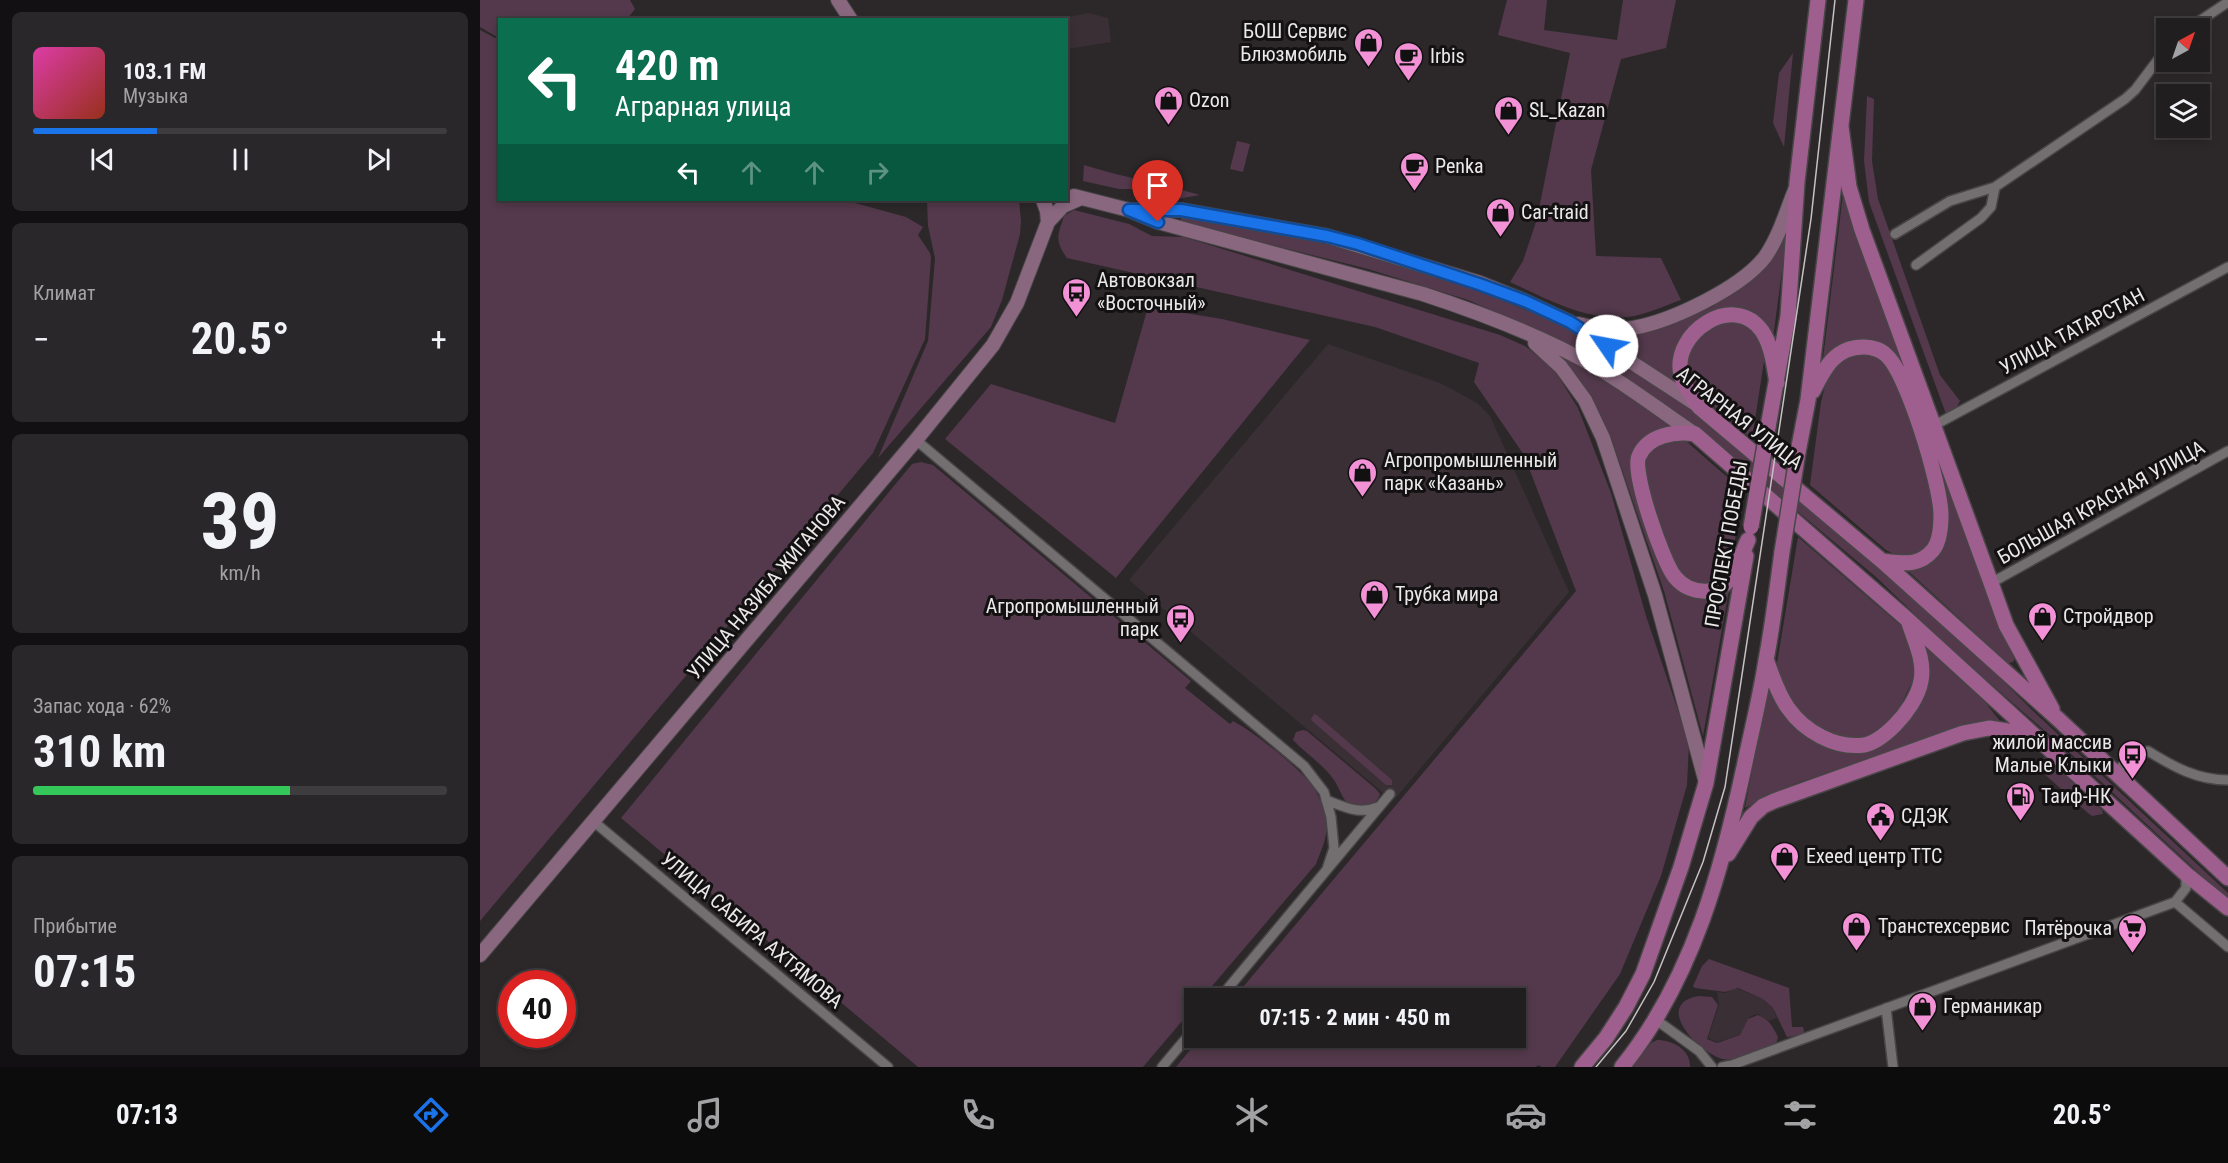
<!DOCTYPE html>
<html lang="ru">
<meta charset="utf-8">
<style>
body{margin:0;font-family:"Roboto Condensed",sans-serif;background:#292729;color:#f1f3f6;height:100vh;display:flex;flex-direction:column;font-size:22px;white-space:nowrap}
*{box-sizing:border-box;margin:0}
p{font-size:20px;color:#a2a2a5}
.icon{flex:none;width:33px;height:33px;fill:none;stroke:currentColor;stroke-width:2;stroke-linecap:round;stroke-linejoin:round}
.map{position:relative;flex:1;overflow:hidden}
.sheet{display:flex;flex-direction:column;gap:12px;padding:12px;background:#121012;width:480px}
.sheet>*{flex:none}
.top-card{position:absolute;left:18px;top:18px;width:570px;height:183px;border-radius:0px;box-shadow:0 3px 9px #0003,0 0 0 2px #3e3c3e;background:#0b6e4f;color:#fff;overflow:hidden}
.needle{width:39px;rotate:40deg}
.tools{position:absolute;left:1676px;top:18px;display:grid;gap:12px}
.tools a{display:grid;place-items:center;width:54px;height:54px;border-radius:0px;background:#211e20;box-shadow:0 3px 9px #0003,0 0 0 2px #3e3c3e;font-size:30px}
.speed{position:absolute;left:18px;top:970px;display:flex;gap:12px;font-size:30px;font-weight:700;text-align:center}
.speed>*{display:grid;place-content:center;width:78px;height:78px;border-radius:50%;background:#211e20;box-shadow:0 3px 9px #0003,0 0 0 2px #3e3c3e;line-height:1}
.speed .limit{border:9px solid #d22;background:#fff;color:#111}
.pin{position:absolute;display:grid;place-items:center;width:51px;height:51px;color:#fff;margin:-62px -26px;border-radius:50% 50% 50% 0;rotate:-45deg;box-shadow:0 0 6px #0007}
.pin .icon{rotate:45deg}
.me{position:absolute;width:66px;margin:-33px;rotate:303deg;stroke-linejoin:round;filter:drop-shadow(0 0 4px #0008)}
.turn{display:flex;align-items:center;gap:21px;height:126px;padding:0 18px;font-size:27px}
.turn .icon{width:78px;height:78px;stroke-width:2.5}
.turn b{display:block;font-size:42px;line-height:51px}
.lanes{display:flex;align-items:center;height:57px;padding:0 18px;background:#0003;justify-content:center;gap:30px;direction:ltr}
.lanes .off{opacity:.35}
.big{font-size:45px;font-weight:700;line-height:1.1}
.sheet .tile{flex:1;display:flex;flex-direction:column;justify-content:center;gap:9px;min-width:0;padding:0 21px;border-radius:9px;background:#292729}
.sheet .dial{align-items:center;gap:0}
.dial b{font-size:78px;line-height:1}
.song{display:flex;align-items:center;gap:18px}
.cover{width:72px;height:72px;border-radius:9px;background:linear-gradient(135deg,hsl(320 70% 55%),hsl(10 70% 35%))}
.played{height:6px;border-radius:3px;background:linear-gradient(90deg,#1a73e8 30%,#3e3c3e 30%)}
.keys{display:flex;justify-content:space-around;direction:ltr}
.heat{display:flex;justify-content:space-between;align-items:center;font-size:33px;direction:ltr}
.charge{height:9px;border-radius:4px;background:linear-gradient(90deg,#34c759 62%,#3e3c3e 0)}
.trip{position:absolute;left:704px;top:988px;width:342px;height:60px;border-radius:0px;background:#211e20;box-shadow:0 3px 9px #0003,0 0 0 2px #3e3c3e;font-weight:700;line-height:60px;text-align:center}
.menu{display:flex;height:96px;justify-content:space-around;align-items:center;background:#0d0c0d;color:#a2a2a5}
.menu .icon{width:42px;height:42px}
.menu .selected{color:#1a73e8}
.menu b{font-size:27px;color:#f1f3f6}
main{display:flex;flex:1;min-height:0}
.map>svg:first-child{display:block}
</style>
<main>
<section class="sheet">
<div class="tile">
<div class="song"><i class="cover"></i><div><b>103.1 FM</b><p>Музыка</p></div></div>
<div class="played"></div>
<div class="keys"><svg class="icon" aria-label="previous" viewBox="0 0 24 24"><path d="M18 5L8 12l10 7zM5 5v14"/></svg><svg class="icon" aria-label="pause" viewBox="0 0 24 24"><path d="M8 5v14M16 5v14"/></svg><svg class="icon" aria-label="next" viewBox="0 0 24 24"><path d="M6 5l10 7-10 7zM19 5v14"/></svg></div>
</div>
<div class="tile"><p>Климат</p>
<div class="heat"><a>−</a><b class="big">20.5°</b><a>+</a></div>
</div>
<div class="tile dial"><b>39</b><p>km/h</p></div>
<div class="tile"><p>Запас хода · 62%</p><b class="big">310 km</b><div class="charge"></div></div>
<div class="tile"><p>Прибытие</p><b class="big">07:15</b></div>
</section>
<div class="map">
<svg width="1748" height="1067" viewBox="0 0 1748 1067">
<rect width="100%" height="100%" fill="#2c282a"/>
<path fill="#392f35" d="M609,13L628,18L631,42L587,49L586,20L577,19Z
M848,344L960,383L997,403L1010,416L1089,592L913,801L649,580Z
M1254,989H1258L1283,999L1293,1008L1297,1018L1289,1021L1278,1014L1273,1015L1268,1019L1260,1035L1237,1042L1228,1038L1239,1005L1237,992L1245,993Z"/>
<path fill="#53394b" d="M0,0H150L155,9L147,19L20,20L19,38L0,27Z
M1027,0H1067L1064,30L1137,40L1143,0H1196L1186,48L1141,59L1111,170L1116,256L1181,258L1201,300C1184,306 1165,315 1148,317C1105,321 1067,299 1030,282L1043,261L1057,219L1090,53L1018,35Z
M0,30L19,40L20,200H364L426,217L443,227L438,235L450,253L451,258L445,339L393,453L0,921Z
M1313,53L1304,147L1293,123L1299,73Z
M1387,96L1394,99L1392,161L1398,199L1460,375L1480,401L1475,410L1466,414L1389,202L1384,161Z
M757,141L770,144L763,172L750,169Z
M604,165C642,177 681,184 720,195L697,199L675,189H639L603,181Z
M1363,194L1536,656L1533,662L1528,663L1424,567L1438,565L1465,525L1420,364L1360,345L1350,351L1343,359Z
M447,200H539L541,221L540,234L522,300L511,327L398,458L448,341L455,258L448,226Z
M594,210L649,224L672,236L704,237L1020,335L1045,346L1073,368L1098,408L1131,493L1166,616L1209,743L1207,785L1181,876L1140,974L1075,1067H1062L1058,1065L1056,1067H696L720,1038H1035V999H753L1096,591L1044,455L994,382L999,363L895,327L587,258C574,240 578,235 584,216Z
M703,213L879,251L980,283L1070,320L1124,349L1209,406L1485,643L1552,710L1748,893V900L1589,752L1469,647L1396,577L1261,464L1202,418L1070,336L988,300L888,269L700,222Z
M1307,233L1292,346L1275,319L1210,327L1205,393L1116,335L1183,326L1234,306L1232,304L1255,289L1256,291C1278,275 1294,258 1307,233Z
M668,307L742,319L830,340L636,578L465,439L511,384L635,423Z
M1262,320L1276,331L1285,355L1272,439L1219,394L1208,375L1206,353L1231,325Z
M1079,352L1131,382L1195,425L1157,446L1192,583L1208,597H1222L1250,584L1223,736L1184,591L1130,435L1111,396Z
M1372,352L1403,356L1414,370L1456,496L1451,543L1443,551L1430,558L1418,556L1406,550L1330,485L1341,402L1350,367Z
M1199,437L1206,441L1263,491L1251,564L1232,586C1220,585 1211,584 1202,576C1183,561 1167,483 1163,458L1172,447Z
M441,462L453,465L711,681L705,688L750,724L753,721C774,732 818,767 832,785C839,795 846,812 847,824C847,838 841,851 836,864L721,999H714V1007L663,1067H438L141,818L432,464Z
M1318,537L1427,631L1433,657V680L1416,715L1404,729L1384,741L1373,742L1335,730L1299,685L1297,663Z
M1440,643L1505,702L1523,725L1510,720L1483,725L1315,784L1292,794L1265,808L1289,683L1301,714L1328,737L1387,749L1435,706Z
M834,714L837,715L912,780V785H906L832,721L831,719Z
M823,730L827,731L896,789L900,794C897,805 884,809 873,806C863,804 860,788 854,780C843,764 826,754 813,740L816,732Z
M1565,758L1569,760L1622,810L1623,814L1612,816L1609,814L1561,771L1557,764L1559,759Z
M1229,959L1309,988L1312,1027H1323L1325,1035L1307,1037L1293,1008L1283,999L1258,988L1245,992L1215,988L1213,986L1222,966Z
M1219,996L1232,997L1238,1005L1227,1039L1237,1043L1260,1035L1268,1019L1278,1015C1289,1019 1293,1027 1298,1037L1296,1044C1284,1053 1258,1062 1243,1059C1220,1054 1171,1004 1219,996Z
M1177,1040C1193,1040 1211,1050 1210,1067H1152L1171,1043Z"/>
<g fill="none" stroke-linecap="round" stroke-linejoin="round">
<defs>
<path id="street" d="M1709,28L1748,2
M1415,234L1470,201L1515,187
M1436,265L1501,218L1511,207L1515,187L1645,99L1655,90L1686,49
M1453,426L1748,267
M436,440L824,766L844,792L851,817L854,848L847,869
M1511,583L1748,451
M1636,774L1643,765L1668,751C1694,767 1717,780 1748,780
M846,800C865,807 879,815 898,807
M113,821L408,1067
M1695,902L1748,947
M739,999L910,794
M1406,1008L1413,1067
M1175,1019L1219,1051L1232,1067
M682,1067L714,1029
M1242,1067L1252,1065L1695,902L1706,888V874"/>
<path id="secondary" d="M358,0L371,20
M594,196L649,210L678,222L943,294C1001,313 1062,336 1116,367C1150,387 1182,412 1215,434
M563,200L567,211L568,222
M655,210H701L847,236L1000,283L1045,301L1090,322L1217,405
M1098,324C1116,328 1135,331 1153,328C1192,321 1261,288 1285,257C1299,237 1306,212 1315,190
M1055,343L1081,367L1105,400L1123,438L1175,595L1226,783
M0,955L436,440L513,345L537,303L568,222L583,206L601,198"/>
<path id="primary" d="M1361,127L1369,187L1382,230L1511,583L1526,625L1572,709
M1297,383C1294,366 1292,346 1282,331C1254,291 1191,333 1201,375C1203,386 1213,397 1219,407L1402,561L1578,719L1748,878
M1333,391C1345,367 1356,346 1385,347C1392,347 1401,350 1406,355C1427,372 1461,486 1461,515C1461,526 1460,541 1453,550C1439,567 1422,563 1402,561
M1288,427L1308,316L1317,182L1338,0
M1318,452L1328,400L1376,0
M1268,540C1262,553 1257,570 1248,581C1243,587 1235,590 1228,591C1215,592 1203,587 1195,577C1183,563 1151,471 1159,456C1168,435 1195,431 1215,434L1428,620L1706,874L1748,908
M1287,662C1293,678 1298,694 1308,708C1324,731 1355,749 1384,745C1396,743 1407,733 1415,725C1426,714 1438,697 1441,681C1445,661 1435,642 1429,623
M1248,854L1271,817L1283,806L1294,801L1483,733L1509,728L1552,735
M1102,1067L1126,1038L1146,1007L1163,974L1201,867L1226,783L1266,556
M1142,1067C1213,979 1243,867 1266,758C1273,725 1281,693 1286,660C1293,624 1297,588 1302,552"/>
</defs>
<use href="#street" stroke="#484547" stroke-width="12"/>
<use href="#secondary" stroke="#484547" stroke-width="16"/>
<use href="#primary" stroke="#484547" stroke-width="18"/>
<use href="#street" stroke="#736f71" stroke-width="9"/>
<use href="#secondary" stroke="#89677f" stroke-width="14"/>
<use href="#primary" stroke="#9f5f8e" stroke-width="15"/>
<path stroke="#c6c2c4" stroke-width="1.5" d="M1116,1067L1146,1031L1174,982L1223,862L1245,787L1331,219L1355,0"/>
<defs>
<path id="primary-bridge" d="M1271,527L1288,427
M1302,552L1318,452"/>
</defs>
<use href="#primary-bridge" stroke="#484547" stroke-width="18" stroke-linecap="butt"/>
<use href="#primary-bridge" stroke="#9f5f8e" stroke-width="15"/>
</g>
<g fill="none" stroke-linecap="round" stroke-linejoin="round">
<defs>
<path id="route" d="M678,222L649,210H701L847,236L878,244L999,284L1045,301L1090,322L1127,346"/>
</defs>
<use href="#route" stroke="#114b97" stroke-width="15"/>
<use href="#route" stroke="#1a73e8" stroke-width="10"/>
</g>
<defs>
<symbol id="shop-pin" viewBox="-11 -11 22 30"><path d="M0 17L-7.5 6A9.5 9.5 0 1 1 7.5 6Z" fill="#f391d6" stroke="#131112"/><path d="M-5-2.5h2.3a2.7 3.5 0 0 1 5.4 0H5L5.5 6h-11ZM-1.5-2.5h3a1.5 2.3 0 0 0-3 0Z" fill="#111"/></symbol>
<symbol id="cafe-pin" viewBox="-11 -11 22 30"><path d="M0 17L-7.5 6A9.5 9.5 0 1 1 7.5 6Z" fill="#f391d6" stroke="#131112"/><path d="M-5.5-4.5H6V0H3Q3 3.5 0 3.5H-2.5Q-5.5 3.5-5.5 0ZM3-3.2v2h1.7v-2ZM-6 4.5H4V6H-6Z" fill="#111"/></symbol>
<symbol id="bus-pin" viewBox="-11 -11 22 30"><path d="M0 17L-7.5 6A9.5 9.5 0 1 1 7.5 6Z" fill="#f391d6" stroke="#131112"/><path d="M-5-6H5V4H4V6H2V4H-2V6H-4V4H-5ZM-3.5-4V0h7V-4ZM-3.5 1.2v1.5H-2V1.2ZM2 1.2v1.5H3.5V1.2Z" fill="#111"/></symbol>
<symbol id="fuel-pin" viewBox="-11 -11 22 30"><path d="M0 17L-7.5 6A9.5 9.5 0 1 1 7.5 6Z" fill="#f391d6" stroke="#131112"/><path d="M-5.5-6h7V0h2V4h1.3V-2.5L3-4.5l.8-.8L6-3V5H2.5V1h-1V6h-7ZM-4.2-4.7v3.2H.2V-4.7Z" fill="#111"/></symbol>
<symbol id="civic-pin" viewBox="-11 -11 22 30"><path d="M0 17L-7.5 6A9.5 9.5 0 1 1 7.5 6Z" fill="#f391d6" stroke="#131112"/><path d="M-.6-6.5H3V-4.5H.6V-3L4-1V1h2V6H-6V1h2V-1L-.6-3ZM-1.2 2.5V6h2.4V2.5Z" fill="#111"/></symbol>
<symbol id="supermarket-pin" viewBox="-11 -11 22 30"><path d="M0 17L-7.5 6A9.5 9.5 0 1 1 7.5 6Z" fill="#f391d6" stroke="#131112"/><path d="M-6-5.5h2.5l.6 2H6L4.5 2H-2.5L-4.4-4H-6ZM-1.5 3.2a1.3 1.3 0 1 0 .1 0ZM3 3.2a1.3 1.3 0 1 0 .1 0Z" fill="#111"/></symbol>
</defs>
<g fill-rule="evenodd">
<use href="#shop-pin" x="872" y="26" width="33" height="45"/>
<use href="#cafe-pin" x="912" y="40" width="33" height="45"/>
<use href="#shop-pin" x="672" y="84" width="33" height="45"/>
<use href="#shop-pin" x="1012" y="94" width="33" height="45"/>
<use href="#cafe-pin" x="918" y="150" width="33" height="45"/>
<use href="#shop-pin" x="1004" y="196" width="33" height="45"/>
<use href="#bus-pin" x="580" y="276" width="33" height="45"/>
<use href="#shop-pin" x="866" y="456" width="33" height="45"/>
<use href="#shop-pin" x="878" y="578" width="33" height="45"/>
<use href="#shop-pin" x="1546" y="600" width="33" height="45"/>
<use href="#bus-pin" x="684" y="602" width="33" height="45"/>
<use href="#bus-pin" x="1636" y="738" width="33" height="45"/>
<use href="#fuel-pin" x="1524" y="780" width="33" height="45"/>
<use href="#civic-pin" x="1384" y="800" width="33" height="45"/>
<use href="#shop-pin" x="1288" y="840" width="33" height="45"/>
<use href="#shop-pin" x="1360" y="910" width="33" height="45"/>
<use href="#supermarket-pin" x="1636" y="912" width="33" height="45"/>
<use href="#shop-pin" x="1426" y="990" width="33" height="45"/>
</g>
<g text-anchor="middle" stroke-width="6" stroke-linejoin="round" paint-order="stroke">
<g font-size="20" fill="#ebe8ea" stroke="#131112" text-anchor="start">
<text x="867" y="38" text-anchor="end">БОШ Сервис<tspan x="867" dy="23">Блюзмобиль</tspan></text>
<text x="950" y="63">Irbis</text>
<text x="709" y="107">Ozon</text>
<text x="1049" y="117">SL_Kazan</text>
<text x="955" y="173">Penka</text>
<text x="1041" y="219">Car-traid</text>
<text x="617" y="287">Автовокзал<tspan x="617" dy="23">«Восточный»</tspan></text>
<text x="904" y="467">Агропромышленный<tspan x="904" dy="23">парк «Казань»</tspan></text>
<text x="915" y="601">Трубка мира</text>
<text x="679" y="613" text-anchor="end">Агропромышленный<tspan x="679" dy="23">парк</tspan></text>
<text x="1583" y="623">Стройдвор</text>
<text x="1632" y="749" text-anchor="end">жилой массив<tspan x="1632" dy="23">Малые Клыки</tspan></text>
<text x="1561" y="803">Таиф-НК</text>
<text x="1421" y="823">СДЭК</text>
<text x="1326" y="863">Exeed центр ТТС</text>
<text x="1398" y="933">Транстехсервис</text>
<text x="1632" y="935" text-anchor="end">Пятёрочка</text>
<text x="1463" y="1013">Германикар</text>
</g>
<g font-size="20" fill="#ebe8ea" stroke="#131112">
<text transform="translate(1592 331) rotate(-28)" y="7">УЛИЦА ТАТАРСТАН</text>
<text transform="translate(1260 418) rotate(38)" y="7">АГРАРНАЯ УЛИЦА</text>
<text transform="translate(1621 502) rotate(-29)" y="7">БОЛЬШАЯ КРАСНАЯ УЛИЦА</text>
<text transform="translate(1246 544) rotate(-80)" y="7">ПРОСПЕКТ ПОБЕДЫ</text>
<text transform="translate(286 587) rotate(-50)" y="7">УЛИЦА НАЗИБА ЖИГАНОВА</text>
<text transform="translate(272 930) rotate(40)" y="7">УЛИЦА САБИРА АХТЯМОВА</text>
</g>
</g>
</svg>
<div class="tools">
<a><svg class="needle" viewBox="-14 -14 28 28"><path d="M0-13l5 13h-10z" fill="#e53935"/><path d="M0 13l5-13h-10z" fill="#a2a2a5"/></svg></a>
<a><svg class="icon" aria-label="layers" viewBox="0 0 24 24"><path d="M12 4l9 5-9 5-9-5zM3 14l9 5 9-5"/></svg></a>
</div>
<div class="speed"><div class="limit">40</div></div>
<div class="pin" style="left:678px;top:222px;background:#d93025"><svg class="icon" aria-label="arrive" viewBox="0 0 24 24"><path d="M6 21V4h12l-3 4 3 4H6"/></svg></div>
<svg class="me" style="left:1127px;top:346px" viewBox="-20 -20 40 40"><circle r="19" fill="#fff"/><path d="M0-13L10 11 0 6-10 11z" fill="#1a73e8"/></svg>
<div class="trip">07:15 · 2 мин · 450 m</div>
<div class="top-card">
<div class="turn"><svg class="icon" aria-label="left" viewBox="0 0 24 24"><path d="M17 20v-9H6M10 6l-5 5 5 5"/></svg><div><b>420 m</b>Аграрная улица</div></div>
<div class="lanes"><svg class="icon" aria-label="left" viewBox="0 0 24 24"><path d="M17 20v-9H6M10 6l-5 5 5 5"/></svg><svg class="icon off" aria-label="ahead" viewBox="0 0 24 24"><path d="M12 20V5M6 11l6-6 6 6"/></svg><svg class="icon off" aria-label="ahead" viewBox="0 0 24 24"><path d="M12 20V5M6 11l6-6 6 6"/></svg><svg class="icon off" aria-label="right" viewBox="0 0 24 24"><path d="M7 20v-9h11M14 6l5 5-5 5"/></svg></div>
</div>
</div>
</main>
<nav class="menu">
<b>07:13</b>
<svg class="icon selected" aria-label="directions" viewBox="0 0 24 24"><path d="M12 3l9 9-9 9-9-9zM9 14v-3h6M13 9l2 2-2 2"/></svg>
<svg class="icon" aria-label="music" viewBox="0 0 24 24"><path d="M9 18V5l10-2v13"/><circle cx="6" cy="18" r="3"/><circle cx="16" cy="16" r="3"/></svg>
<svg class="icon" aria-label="phone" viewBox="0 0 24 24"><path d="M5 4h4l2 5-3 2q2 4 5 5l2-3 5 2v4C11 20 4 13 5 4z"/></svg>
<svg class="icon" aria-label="climate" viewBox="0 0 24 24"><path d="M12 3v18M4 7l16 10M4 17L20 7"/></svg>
<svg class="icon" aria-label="car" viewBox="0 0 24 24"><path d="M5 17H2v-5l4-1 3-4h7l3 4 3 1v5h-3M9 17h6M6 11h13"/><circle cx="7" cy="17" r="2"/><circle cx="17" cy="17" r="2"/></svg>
<svg class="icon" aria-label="filters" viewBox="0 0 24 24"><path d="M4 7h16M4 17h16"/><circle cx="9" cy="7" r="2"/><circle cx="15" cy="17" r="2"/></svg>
<b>20.5°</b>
</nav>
